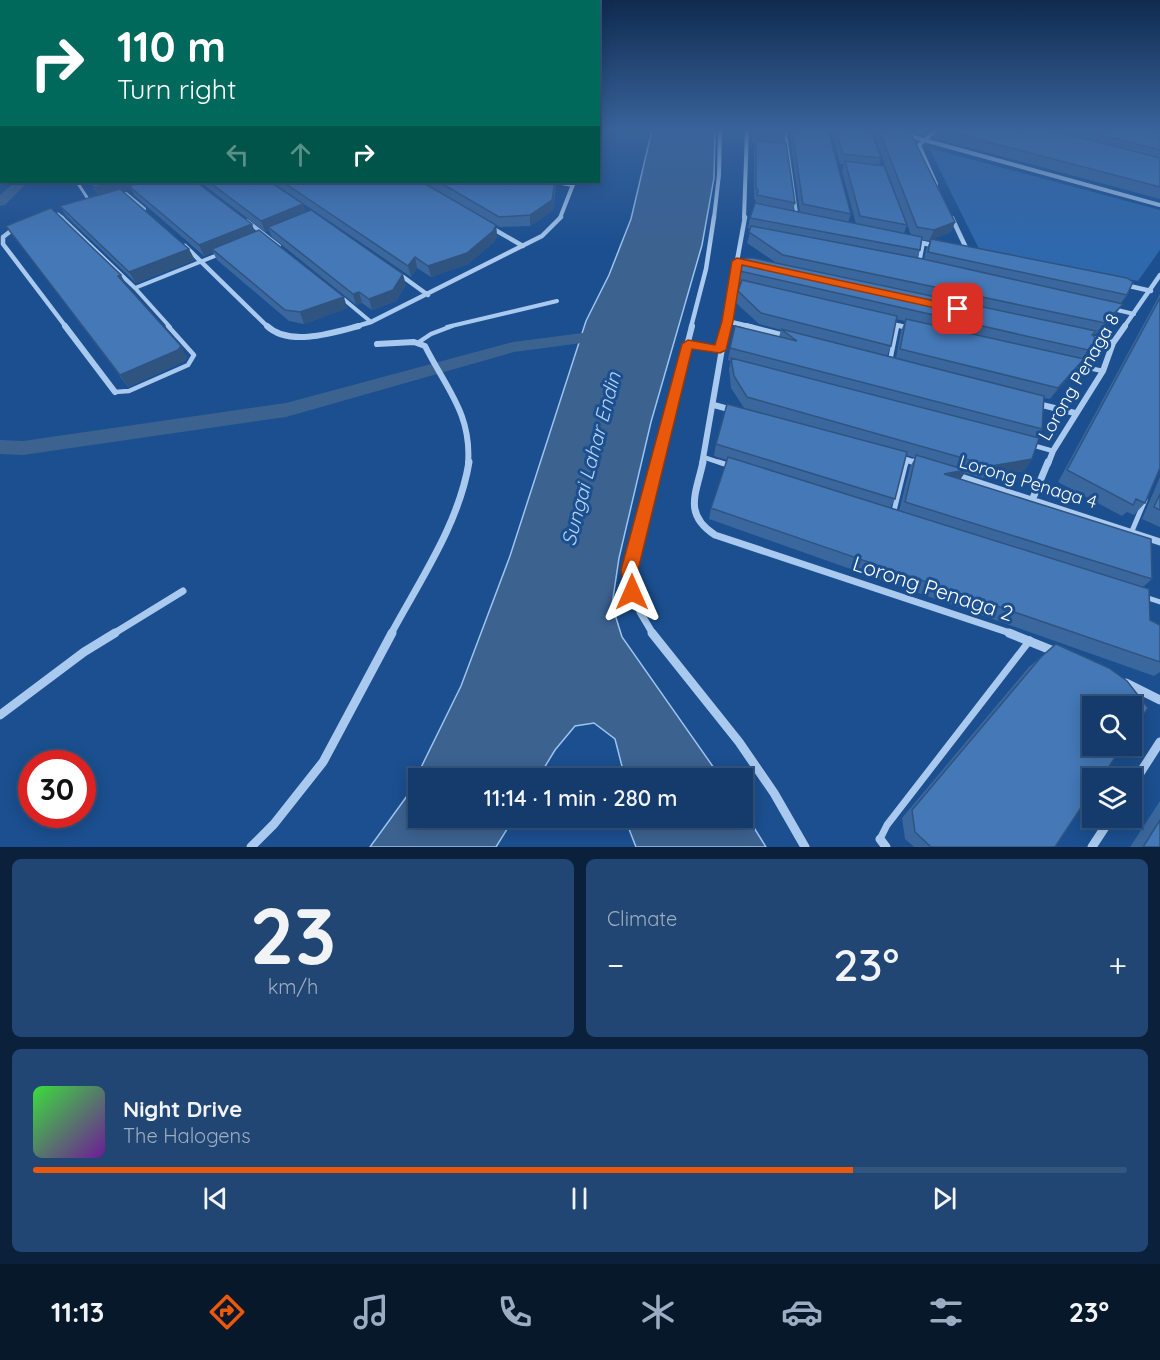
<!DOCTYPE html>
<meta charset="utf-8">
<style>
body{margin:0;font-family:Quicksand,sans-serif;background:#214673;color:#f1f3f6;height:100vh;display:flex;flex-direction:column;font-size:22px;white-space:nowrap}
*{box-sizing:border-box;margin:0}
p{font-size:20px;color:#9dadc1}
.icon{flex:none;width:33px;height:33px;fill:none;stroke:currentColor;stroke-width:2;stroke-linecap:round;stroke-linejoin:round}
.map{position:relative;height:847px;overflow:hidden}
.side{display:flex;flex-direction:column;gap:12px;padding:12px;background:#0b203b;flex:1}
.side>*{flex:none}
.banner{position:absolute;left:0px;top:0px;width:600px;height:183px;box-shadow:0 3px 15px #0003,0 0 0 2px #33557e;background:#00695c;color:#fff;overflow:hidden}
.buttons{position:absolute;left:1082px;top:696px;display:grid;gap:12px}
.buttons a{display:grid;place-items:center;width:60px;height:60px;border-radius:0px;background:#143b6b;box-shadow:0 3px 15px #0003,0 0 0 2px #33557e;font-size:30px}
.speed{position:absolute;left:18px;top:750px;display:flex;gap:12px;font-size:30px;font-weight:700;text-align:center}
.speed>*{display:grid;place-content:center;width:78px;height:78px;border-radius:50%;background:#143b6b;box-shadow:0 3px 15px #0003,0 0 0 2px #33557e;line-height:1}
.speed .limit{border:9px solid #d22;background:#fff;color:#111}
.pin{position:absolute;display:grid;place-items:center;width:51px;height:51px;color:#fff;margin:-26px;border-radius:12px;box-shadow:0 3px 9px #0006}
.me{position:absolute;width:66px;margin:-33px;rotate:0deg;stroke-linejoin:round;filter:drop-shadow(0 0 4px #0008)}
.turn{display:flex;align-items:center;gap:21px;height:126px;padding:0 18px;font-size:27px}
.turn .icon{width:78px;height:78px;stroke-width:2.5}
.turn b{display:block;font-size:42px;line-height:51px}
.lanes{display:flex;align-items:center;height:57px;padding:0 18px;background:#0003;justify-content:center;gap:30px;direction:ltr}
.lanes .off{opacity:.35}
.big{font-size:45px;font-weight:600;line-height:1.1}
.side .tile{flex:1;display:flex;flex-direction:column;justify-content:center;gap:9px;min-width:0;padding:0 21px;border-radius:9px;background:#214673}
.side .dial{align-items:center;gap:0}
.dial b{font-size:78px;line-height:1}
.song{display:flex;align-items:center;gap:18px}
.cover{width:72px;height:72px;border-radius:9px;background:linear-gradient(135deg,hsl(120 70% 55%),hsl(280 70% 35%))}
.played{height:6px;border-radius:3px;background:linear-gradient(90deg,#ea580c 75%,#33557e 75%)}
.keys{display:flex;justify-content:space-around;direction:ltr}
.heat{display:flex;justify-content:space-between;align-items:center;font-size:33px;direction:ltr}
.side .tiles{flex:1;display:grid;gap:12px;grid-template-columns:1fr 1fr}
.tile:last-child{grid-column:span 2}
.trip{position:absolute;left:408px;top:768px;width:345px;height:60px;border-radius:0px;background:#143b6b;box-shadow:0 3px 15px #0003,0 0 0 2px #33557e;font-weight:600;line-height:60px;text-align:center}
.dock{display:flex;height:96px;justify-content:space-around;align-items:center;background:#08182b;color:#9dadc1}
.dock .icon{width:42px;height:42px}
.dock .current{color:#ea580c}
.dock b{font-size:27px;color:#f1f3f6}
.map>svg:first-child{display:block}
</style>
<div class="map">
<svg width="1160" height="847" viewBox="0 0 1160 847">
<rect width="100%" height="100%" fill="#1b4f8f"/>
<path fill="#2e69ad" d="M929,148L1160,210V250L1138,281L980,251Z"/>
<path fill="#3c6290" stroke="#9cc4f0" stroke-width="1.5" d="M652,130H715L714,178L702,245L651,422L619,558L612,605L622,637L721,778H625L615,739L594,723L575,726L555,750L538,778H418V818H514L496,847H370L407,796L461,686L510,556L586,321L609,275L631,219Z
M743,810L766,847H636L629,829L628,818H742Z"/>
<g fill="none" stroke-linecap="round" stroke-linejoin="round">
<path fill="#3c6290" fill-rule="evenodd" d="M15,182H28L5,205L0,206V195Z
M598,331L612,335L614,339L612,343L606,344L597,341L514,352L286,417L23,455L0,454V440L23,441L286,403L513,342Z"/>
<path stroke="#a9c9ee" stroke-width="3" d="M785,130L797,217
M77,182L90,202
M79,184L89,182
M58,214L63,218"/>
<path stroke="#a9c9ee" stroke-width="4" d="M61,217L135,288L170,327
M247,221L279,246
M919,264L923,243
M135,288L220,254
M341,297L371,322
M1113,309L1134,314
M889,323L906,327
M447,327L557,301
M897,327V325"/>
<path stroke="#a9c9ee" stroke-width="4.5" d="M900,326L908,328
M419,342L431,334L452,326
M890,361L897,326
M1074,365L1103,371
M115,392L129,391L188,365L194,355L168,326
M1032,445L1053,451
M703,457L724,464
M906,464L907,460"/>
<path stroke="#a9c9ee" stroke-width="5" d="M719,462L731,466
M893,515L906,462
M1132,531L1145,500
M1145,597L1160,602"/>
<path stroke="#a9c9ee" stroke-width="7" d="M880,839L887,825L1030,640"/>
<path stroke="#a9c9ee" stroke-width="4" d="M936,130L919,145L936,184
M906,135L1160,205
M556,182L573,185
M126,194L144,209
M560,218L574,182
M714,218L719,175L720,130
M744,218L747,130"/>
<path stroke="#a9c9ee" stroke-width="4.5" d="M952,218L968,252
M16,227L3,237V244L66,327
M490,227L523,246
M914,241L936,246
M185,246L268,327
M399,274L428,295
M1125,285L1151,291
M727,321L752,327
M354,327L371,322L542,236L561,217
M691,327L706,269L714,217
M725,327L745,217
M1124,327L1160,275"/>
<path stroke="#a9c9ee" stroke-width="6" d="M65,326L115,392
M267,326C289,347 333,333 359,326
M746,326L785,336
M1089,338L1113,343
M377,344L414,342L425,346C446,388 472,414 468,464
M688,344L720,350
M1038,404L1075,413
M714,405L732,410
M898,457L919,464
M657,464L692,326
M702,464L726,326
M1048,464L1053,451L1103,371L1113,343L1125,326"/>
<path stroke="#a9c9ee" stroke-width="7" d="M703,462C696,494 683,514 715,535L1013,634
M914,462L920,464
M955,475L1160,542
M1033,498L1048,462
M113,634L183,591
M391,634C420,580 459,524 469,462
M653,634L640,612L634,592L630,570L657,462"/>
<path stroke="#a9c9ee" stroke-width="9" d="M652,633L739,742L774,793L805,847
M1009,633L1056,652
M1126,683L1160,700
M0,715L84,652L115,633
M1131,787L1160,742
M880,839L886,847
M251,847L274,824L323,762L392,633
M1092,847L1111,818"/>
</g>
<path fill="#3a679d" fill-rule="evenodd" d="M752,130H785V135L784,143L795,203L793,211L800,212L789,130H828L851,214L848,222L856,224L842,171L844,164H840L831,130H871L881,158L879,165L907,225L904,233L911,235L872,130H931L924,136L909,132L955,222L951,232L933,239L1127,295L1121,303L1115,315L1096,334H1094L1093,336L1097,339L1082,358L1084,359L1075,370L1050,399L1044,398L1042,429L1036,437L1032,459L1024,471L983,478L965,473L960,479L1152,579L1143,587L1150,620L1160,625V672L1154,676L709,519L711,508L727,460L714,456L716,444L744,408L731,388L729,369L731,361L728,360L735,326L779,337L781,330L759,324L735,302L738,291L741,283L738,282L740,271L775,262L747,243L751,229L748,228L750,218L756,200L754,199V150L755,143H752ZM922,240L930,241L926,250L924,259L917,258L920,250ZM896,319L905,321L901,331L896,358L887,356L891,346ZM906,455L915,458L910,467L899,511L890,508L895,499Z
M936,130H1160V199L933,138Z
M90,182H196L255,232L347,308L304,324L289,321L217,260L213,252L204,256L135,196L131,189L123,191L195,260L136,283L66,216L60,206L98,195Z
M200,182H270L303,204L306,212L406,285L396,301L372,310L362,303L356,305L272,237L269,230L265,232Z
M272,182H422L496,225L497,236L494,242L468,264L431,277L417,268L411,277Z
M423,182H555L556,186L553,210L530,226L500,227Z
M6,226L127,286L187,357L185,361L128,387Z
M1160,294V468L1145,503L1134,515L1127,512L1122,516L1058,482Z
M1160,477V527L1142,519Z
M1056,644L1055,847H914L905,839L902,818L1029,667Z
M1160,801V847H1130Z"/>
<path fill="#305480" d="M925,130H931L924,136Z
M116,182H159L129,186L131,189L100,198L94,187Z
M555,182L553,210L530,226V215Z
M303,204L307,215L268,227L269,230L265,232L261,221Z
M955,222L951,232L929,241L934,230Z
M252,224L256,235L212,249L213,252L204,256L199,245Z
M496,225L497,236L494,242L468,264L431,277L428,266Z
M189,249L195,260L136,283L129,272Z
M415,257L417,268L411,277L408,266Z
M403,274L406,285L396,301L372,310L369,299Z
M121,275L127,286L118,276Z
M359,292L362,303L356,305L353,294Z
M344,297L347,308L304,324L300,312Z
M1123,304L1115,315L1096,334L1105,323Z
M1097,339L1089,351L1080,361L1088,350Z
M181,346L187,357L185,361L128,387L120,375Z
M1084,359L1075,370L1050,399L1058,388Z
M1032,459L1024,471L983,478L991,466Z
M966,470L959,482L944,474Z"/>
<path fill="#4478b7" stroke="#305480" stroke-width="1.5" d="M754,130H785V135L754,133Z
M792,130H828L851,214L803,204Z
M836,130H871L881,158L843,154Z
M879,130H909L955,222L934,230L917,227Z
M943,130H1052L1160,158V187Z
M1082,130H1160V150Z
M756,141L786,143L795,203L757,195L758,190L756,188Z
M845,161L884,166L907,225L860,216Z
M90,182H116L94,187Z
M144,182H196L252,224L199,245L129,186Z
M209,182H270L303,204L261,221Z
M283,182H422L496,225L493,231L467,253L428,266L415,257L408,266Z
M439,182H555L552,200L530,215L499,217Z
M120,189L189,249L129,272L60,206Z
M755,203L922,237L920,250L750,218Z
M51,208L121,275L118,276L181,346L178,350L120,375L6,226Z
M311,210L403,274L393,290L369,299L359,292L353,294L268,227Z
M751,226L923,259L1123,304L1105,323L783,255L749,232Z
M259,230L344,297L300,312L285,310L212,249Z
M931,239L1127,278L1133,282L1127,295L928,252Z
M745,258H753L1096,331L1092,335L1097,339L1088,350L740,271Z
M742,280L897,316L891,346L761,313L738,291Z
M1160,298V468L1145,503L1136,499L1133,505L1067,470Z
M906,319L1084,359L1058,388L900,349Z
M735,326L797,341L781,329L1044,396L1042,429L730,348Z
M731,358L1039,438L1032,459L991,466L747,397L734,376Z
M727,404L907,452L895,499L716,444Z
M916,455L966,470L944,474L1151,539L1152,579L905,502Z
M728,457L1149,589L1150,620L1160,625V662L711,508Z
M1160,494V510L1154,507Z
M1056,644L1109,668L1127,681L1148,708L1131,733V706H1092V746H1123L1101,778H1092V791L1055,847H931L915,832L912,810L1041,657Z
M1160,820V847H1143Z"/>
<linearGradient id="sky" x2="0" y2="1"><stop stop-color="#0f2b4f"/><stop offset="0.52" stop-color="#39639b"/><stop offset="1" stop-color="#39639b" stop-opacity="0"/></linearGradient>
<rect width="1160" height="249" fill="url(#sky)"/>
<path fill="#ea580c" stroke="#983908" stroke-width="1.5" d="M737,258L958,306L964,309L958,313L742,265L733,321L726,350L720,353L692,349L638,570L640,592L638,598L632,600L626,598L621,570L682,344L688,340L715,345L722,321L732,261Z"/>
<g text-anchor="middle" stroke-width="6" stroke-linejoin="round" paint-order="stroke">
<g font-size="18" fill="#fff" stroke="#1b4f8f">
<text transform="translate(1079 377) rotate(-60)" y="6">Lorong Penaga 8</text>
<text transform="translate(1028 482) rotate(17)" y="6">Lorong Penaga 4</text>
</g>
<g font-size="20" font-style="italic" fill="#b5d3f5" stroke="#1b4f8f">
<text transform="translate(591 459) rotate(-75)" y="7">Sungai Lahar Endin</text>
</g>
<g font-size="21" fill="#fff" stroke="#1b4f8f">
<text transform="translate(933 589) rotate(18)" y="7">Lorong Penaga 2</text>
</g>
</g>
</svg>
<div class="buttons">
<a><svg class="icon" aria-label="search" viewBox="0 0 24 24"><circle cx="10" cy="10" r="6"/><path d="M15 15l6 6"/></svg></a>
<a><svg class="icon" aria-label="layers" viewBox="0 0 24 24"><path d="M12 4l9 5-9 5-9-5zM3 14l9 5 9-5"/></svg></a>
</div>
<div class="speed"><div class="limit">30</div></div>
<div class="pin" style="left:958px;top:309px;background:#d93025"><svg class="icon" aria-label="arrive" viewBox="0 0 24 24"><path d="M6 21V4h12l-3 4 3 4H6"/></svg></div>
<svg class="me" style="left:632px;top:592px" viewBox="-20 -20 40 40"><path d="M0-17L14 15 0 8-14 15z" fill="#ea580c" stroke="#fff" stroke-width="4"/></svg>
<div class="trip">11:14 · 1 min · 280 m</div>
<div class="banner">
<div class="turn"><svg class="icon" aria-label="right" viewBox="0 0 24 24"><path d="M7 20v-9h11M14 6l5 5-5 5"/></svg><div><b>110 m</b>Turn right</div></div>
<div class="lanes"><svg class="icon off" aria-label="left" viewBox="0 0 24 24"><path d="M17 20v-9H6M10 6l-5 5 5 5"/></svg><svg class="icon off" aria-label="ahead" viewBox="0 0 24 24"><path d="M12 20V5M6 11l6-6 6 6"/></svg><svg class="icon" aria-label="right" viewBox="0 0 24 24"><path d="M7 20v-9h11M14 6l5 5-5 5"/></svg></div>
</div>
</div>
<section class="side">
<div class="tiles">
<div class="tile dial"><b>23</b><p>km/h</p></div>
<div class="tile"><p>Climate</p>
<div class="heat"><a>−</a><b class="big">23°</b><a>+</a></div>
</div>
<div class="tile">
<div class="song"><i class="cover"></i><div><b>Night Drive</b><p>The Halogens</p></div></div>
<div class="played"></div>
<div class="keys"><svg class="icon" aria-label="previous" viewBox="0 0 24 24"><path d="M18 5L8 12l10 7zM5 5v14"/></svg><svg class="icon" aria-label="pause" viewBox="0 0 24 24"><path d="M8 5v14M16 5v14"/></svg><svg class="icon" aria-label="next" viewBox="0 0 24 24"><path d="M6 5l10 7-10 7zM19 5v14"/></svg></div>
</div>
</div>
</section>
<nav class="dock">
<b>11:13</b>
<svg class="icon current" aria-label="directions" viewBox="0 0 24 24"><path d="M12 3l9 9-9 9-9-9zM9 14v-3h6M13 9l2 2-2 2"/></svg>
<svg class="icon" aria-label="music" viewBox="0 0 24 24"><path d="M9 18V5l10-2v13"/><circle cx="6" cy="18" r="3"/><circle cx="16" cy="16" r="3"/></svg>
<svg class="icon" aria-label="phone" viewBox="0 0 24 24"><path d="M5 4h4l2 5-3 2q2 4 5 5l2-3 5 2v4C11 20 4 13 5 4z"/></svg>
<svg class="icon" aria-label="climate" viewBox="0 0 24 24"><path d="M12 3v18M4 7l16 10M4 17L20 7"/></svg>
<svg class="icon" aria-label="car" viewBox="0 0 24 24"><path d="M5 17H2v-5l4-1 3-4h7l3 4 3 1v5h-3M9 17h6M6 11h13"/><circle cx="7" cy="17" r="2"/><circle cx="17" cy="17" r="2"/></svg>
<svg class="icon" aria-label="filters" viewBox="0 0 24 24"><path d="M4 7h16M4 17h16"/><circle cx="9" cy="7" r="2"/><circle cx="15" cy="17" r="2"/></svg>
<b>23°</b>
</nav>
